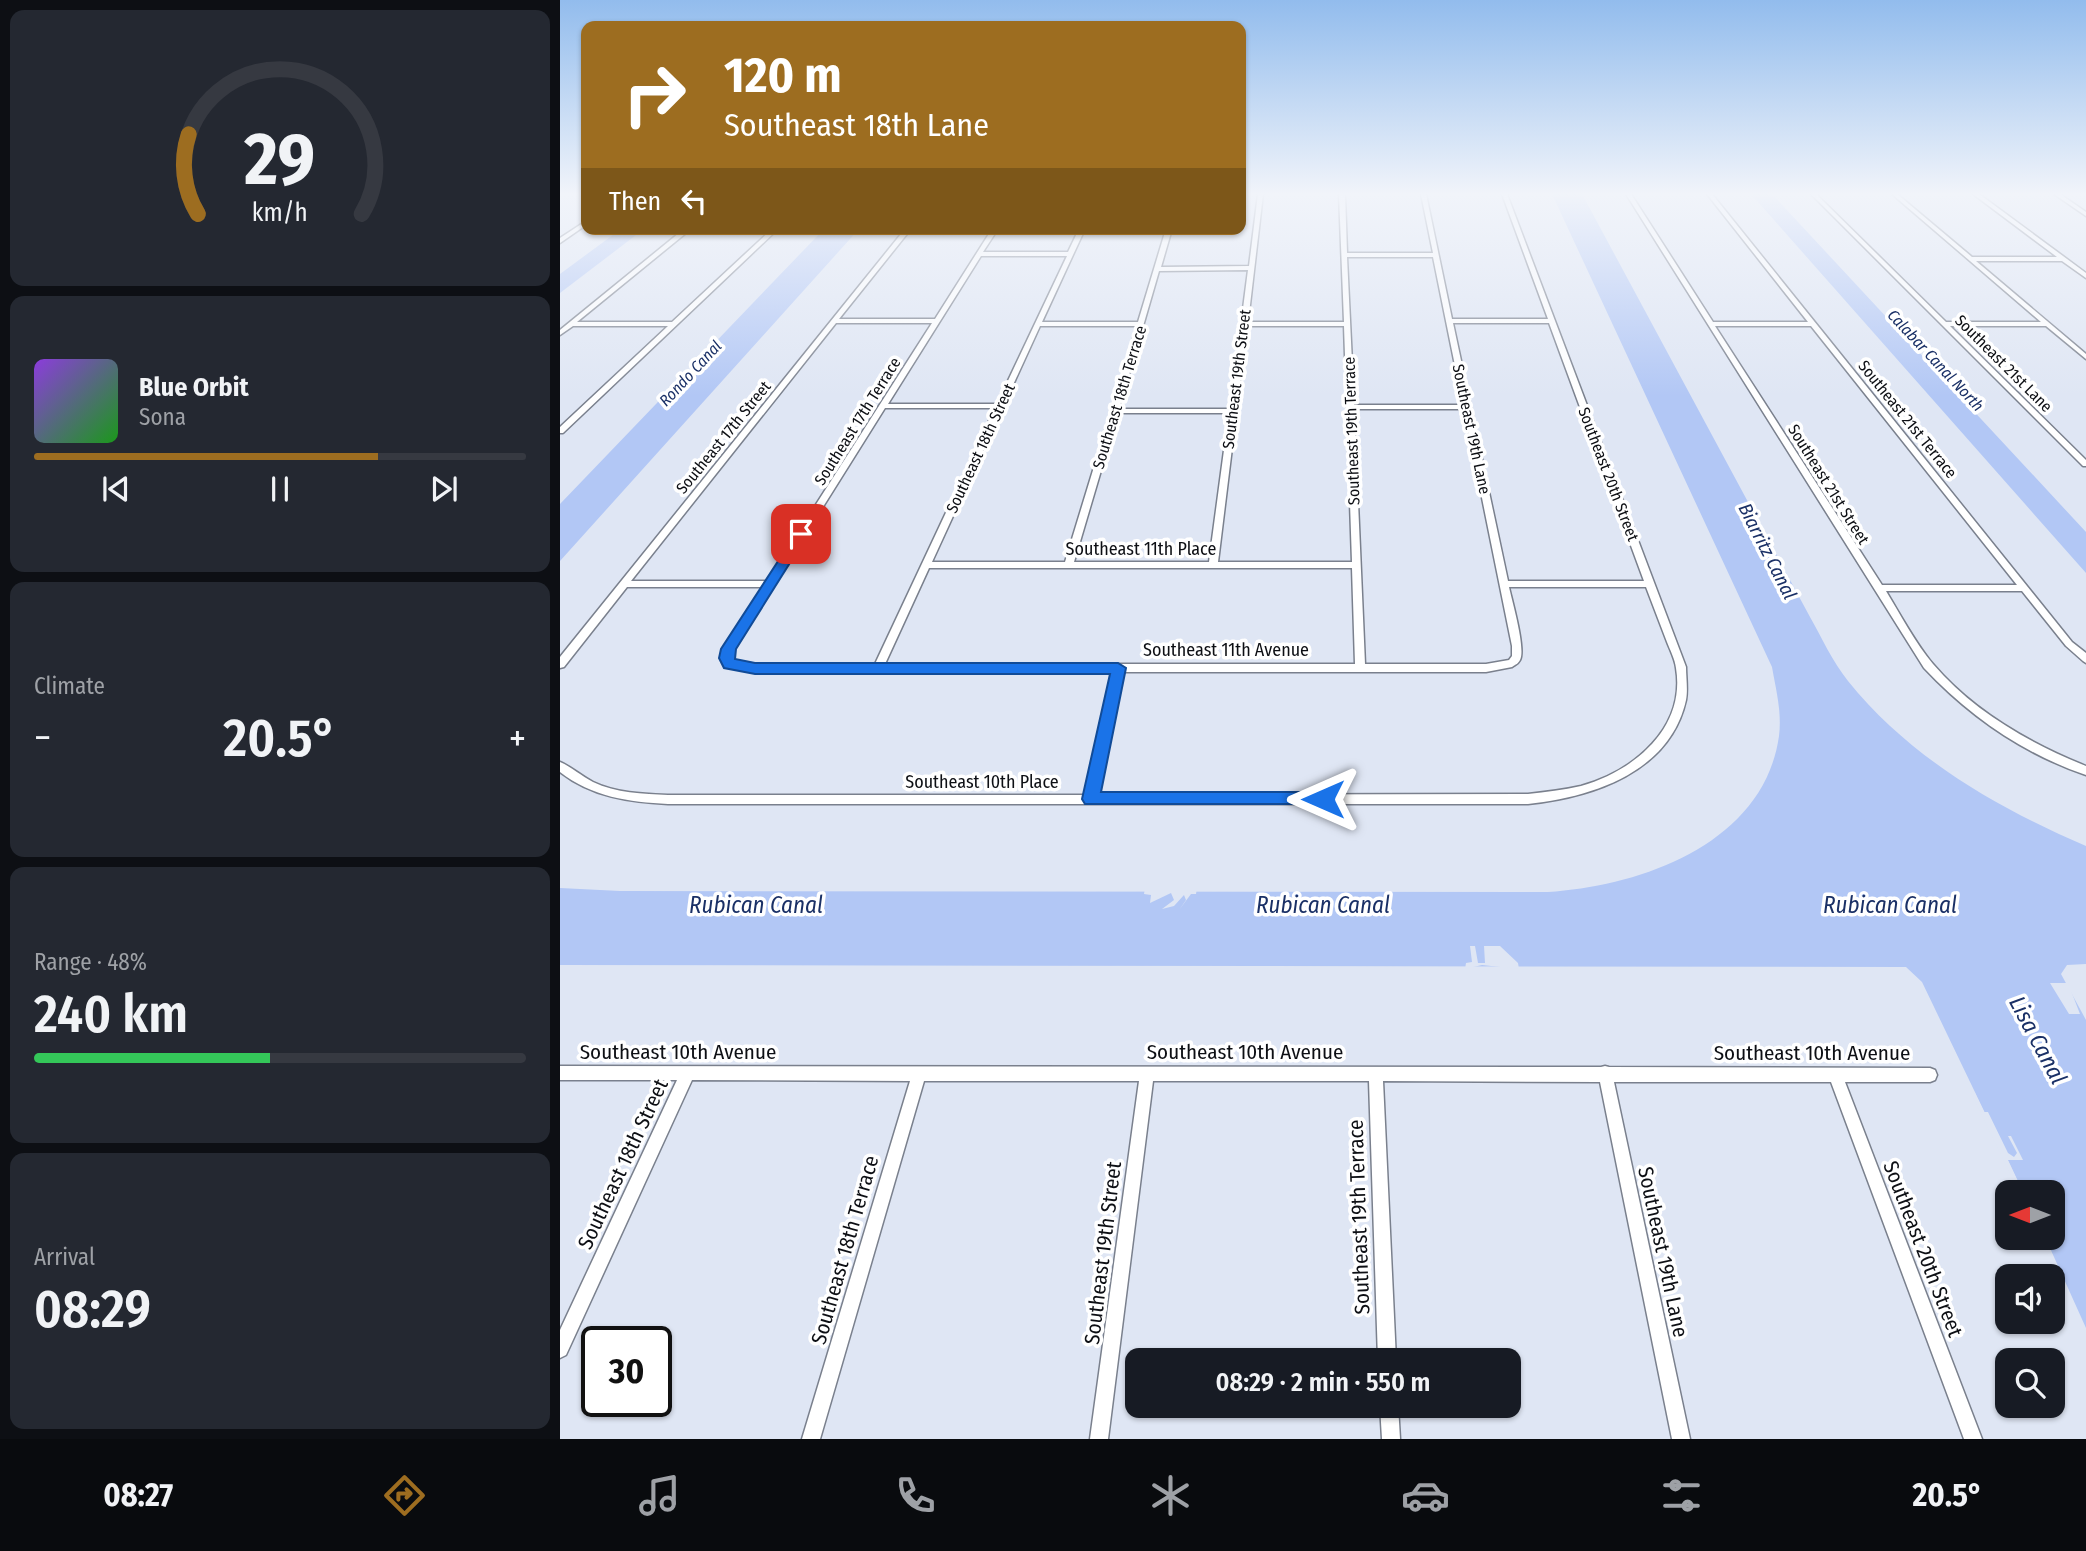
<!DOCTYPE html>
<meta charset="utf-8">
<style>
body{margin:0;font-family:"Fira Sans Condensed",sans-serif;background:#242831;color:#f1f3f6;height:100vh;display:flex;flex-direction:column;font-size:26px;white-space:nowrap}
*{box-sizing:border-box;margin:0}
p{font-size:23px;color:#9ea1a6}
.icon{flex:none;width:38px;height:38px;fill:none;stroke:currentColor;stroke-width:2;stroke-linecap:round;stroke-linejoin:round}
.map{position:relative;flex:1;overflow:hidden}
.drawer{display:flex;flex-direction:column;gap:10px;padding:10px;background:#0d0f14;width:560px}
.drawer>*{flex:none}
.guide{position:absolute;left:21px;top:21px;width:665px;height:214px;border-radius:14px;box-shadow:0 2px 5px #0004;background:#9d6d20;color:#fff;overflow:hidden}
.needle{width:46px;rotate:270deg}
.buttons{position:absolute;left:1435px;top:1180px;display:grid;gap:14px}
.buttons a{display:grid;place-items:center;width:70px;height:70px;border-radius:14px;background:#171b24;box-shadow:0 2px 5px #0004;font-size:35px}
.speed{position:absolute;left:21px;top:1326px;display:flex;gap:14px;font-size:35px;font-weight:700;text-align:center}
.speed>*{display:grid;place-content:center;width:91px;height:91px;border-radius:50%;background:#171b24;box-shadow:0 2px 5px #0004;line-height:1}
.speed .limit{border:4px solid #111;border-radius:10px;background:#fff;color:#111}
.pin{position:absolute;display:grid;place-items:center;width:60px;height:60px;color:#fff;margin:-30px;border-radius:14px;box-shadow:0 4px 10px #0006}
.me{position:absolute;width:77px;margin:-38px;rotate:270deg;stroke-linejoin:round;filter:drop-shadow(0 0 5px #0008)}
.turn{display:flex;align-items:center;gap:24px;height:147px;padding:0 28px;font-size:32px}
.turn .icon{width:91px;height:91px;stroke-width:2.5}
.turn b{display:block;font-size:49px;line-height:60px}
.then{display:flex;align-items:center;height:66px;padding:0 28px;background:#0003;gap:14px;font-size:26px}
.big{font-size:52px;font-weight:600;line-height:1.1}
.drawer .card{flex:1;display:flex;flex-direction:column;justify-content:center;gap:10px;min-width:0;padding:0 24px;border-radius:14px;background:#242831}
.drawer .dial{align-items:center;gap:0}
.dial svg{height:182px;overflow:visible;fill:none;stroke:#363941;stroke-width:7;stroke-linecap:round;text-anchor:middle}
.dial text{fill:#f1f3f6;stroke:none}
.song{display:flex;align-items:center;gap:21px}
.cover{width:84px;height:84px;border-radius:10px;background:linear-gradient(135deg,hsl(270 70% 55%),hsl(120 70% 35%))}
.played{height:7px;border-radius:4px;background:linear-gradient(90deg,#9d6d20 70%,#363941 70%)}
.keys{display:flex;justify-content:space-around;direction:ltr}
.heat{display:flex;justify-content:space-between;align-items:center;font-size:38px;direction:ltr}
.charge{height:10px;border-radius:5px;background:linear-gradient(90deg,#34c759 48%,#363941 0)}
.trip{position:absolute;left:565px;top:1348px;width:396px;height:70px;border-radius:14px;background:#171b24;box-shadow:0 2px 5px #0004;font-weight:600;line-height:70px;text-align:center}
.dock{display:flex;height:112px;justify-content:space-around;align-items:center;background:#090b0e;color:#9ea1a6}
.dock .icon{width:49px;height:49px}
.dock .selected{color:#9d6d20}
.dock b{font-size:32px;color:#f1f3f6}
main{display:flex;flex:1;min-height:0}
.map>svg:first-child{display:block}
</style>
<main>
<section class="drawer">
<div class="card dial"><svg viewBox="0 0 100 80">
<path d="M14 69A42 42 0 1 1 86 69"/>
<path d="M14 69A42 42 0 0 1 10 34" stroke="#9d6d20"/>
<text x="50" y="56" font-size="32" font-weight="700">29</text>
<text x="50" y="72" font-size="11">km/h</text>
</svg></div>
<div class="card">
<div class="song"><i class="cover"></i><div><b>Blue Orbit</b><p>Sona</p></div></div>
<div class="played"></div>
<div class="keys"><svg class="icon" aria-label="previous" viewBox="0 0 24 24"><path d="M18 5L8 12l10 7zM5 5v14"/></svg><svg class="icon" aria-label="pause" viewBox="0 0 24 24"><path d="M8 5v14M16 5v14"/></svg><svg class="icon" aria-label="next" viewBox="0 0 24 24"><path d="M6 5l10 7-10 7zM19 5v14"/></svg></div>
</div>
<div class="card"><p>Climate</p>
<div class="heat"><a>−</a><b class="big">20.5°</b><a>+</a></div>
</div>
<div class="card"><p>Range · 48%</p><b class="big">240 km</b><div class="charge"></div></div>
<div class="card"><p>Arrival</p><b class="big">08:29</b></div>
</section>
<div class="map">
<svg width="1526" height="1439" viewBox="0 0 1526 1439">
<rect width="100%" height="100%" fill="#dfe6f4"/>
<path fill="#b2c7f5" d="M992,194H1022L1250,617C1262,638 1272,661 1288,681C1349,757 1437,808 1526,846V964L1507,965L1501,974L1526,1020V1328L1485,1237H1493V1192H1463L1362,982L1346,967L0,965V888L60,891L988,892C1082,886 1204,843 1219,736C1222,712 1216,690 1212,667Z
M1191,194H1212L1526,532V573Z
M61,229H84L0,293V274Z
M264,229H299L0,561V504Z"/>
<path fill="#dfe6f4" d="M585,888H637L636,894H631L619,910L626,900L624,895L614,906L602,909L614,900L611,893L590,903L591,895L584,894Z
M910,946H915L918,963H925L924,946H940L958,963L959,969L922,965L905,969L906,963L912,962Z
M1490,983H1508L1520,1014H1509Z
M1411,1093H1415L1424,1112H1428L1448,1153L1454,1157L1457,1153L1448,1136H1451L1463,1160H1448L1463,1192H1459Z"/>
<g fill="none" stroke-linecap="round" stroke-linejoin="round">
<defs>
<path id="street" d="M698,194H703L688,322H784L779,194H785L787,253H873L861,194H866L892,319H988L942,194H947L1126,667C1126,677 1128,690 1126,700C1110,772 1033,797 968,804H108C69,802 32,797 0,772V762C12,767 21,776 33,782C56,793 83,794 108,795H526L552,672H196L165,667L161,658L169,642L203,587H67L4,667L0,668V657L345,229H351L279,319H375L432,229H438L423,252H508L519,229H525L482,322H578L606,229H612L601,267L689,266ZM421,256H507L437,404H328ZM787,257H873L903,405H794ZM688,270L670,409H559L599,271ZM276,323H372L207,581H71ZM893,323H989L1084,581H948ZM480,326H577L505,562H372ZM687,326H784L792,562H658ZM325,408H435L315,664H196L172,661L171,658L177,644ZM794,409H904L952,646V656L949,660L926,664H805ZM558,413H669L649,562H514ZM369,568H792L795,664H325ZM949,587H1086C1093,605 1100,624 1107,642C1110,650 1115,659 1116,668C1126,728 1074,771 1021,786C1003,790 986,792 968,794L537,795L562,672H926L952,667C956,664 958,664 960,660C966,649 952,601 949,587Z
M1066,194H1071L1153,322H1248L1147,194H1152L1512,642L1526,653V663L1523,661L1506,646L1462,591H1326C1340,614 1356,644 1373,664C1413,711 1469,743 1526,766V775C1464,754 1409,716 1364,668ZM1155,326H1251L1457,585H1322Z
M1251,194H1256L1386,322H1481L1332,194H1337L1412,257H1497L1413,194H1419L1526,273V278L1502,261H1416L1526,354V359L1486,326H1390L1526,460V466H1523Z
M1494,194H1500L1526,212V216Z
M26,221V225L0,243V238Z
M124,229H131L17,322H112L212,229H218L3,433H0V427L108,326H13L0,335V330Z
M0,1066L1041,1067L1045,1066L1049,1067L1370,1068L1375,1070L1377,1075L1375,1080L1370,1082H1285L1422,1439H1404L1271,1082H1054L1130,1439H1112L1040,1082L823,1081L836,1360H818L809,1081H593L548,1439H530L579,1081H364L260,1439H242L350,1081L132,1080L6,1355L0,1358V1330L117,1080H0Z
M820,1405H838L840,1439H822Z"/>
</defs>
<use href="#street" stroke="#7a808d" stroke-width="3"/>
<use href="#street" fill="#fff" fill-rule="evenodd"/>
</g>
<linearGradient id="sky" x2="0" y2="1"><stop stop-color="#92bced"/><stop offset="0.49" stop-color="#f1f4fa"/><stop offset="1" stop-color="#f1f4fa" stop-opacity="0"/></linearGradient>
<rect width="1526" height="396" fill="url(#sky)"/>
<path fill="#1a73e8" stroke="#114b97" stroke-width="2" d="M241,530L248,534L176,649L175,659L195,663H558L566,668L541,792H763L769,794L771,799L769,804H525L522,799L550,674H195L164,668L159,658L161,649L237,532Z"/>
<g text-anchor="middle" stroke-width="7" stroke-linejoin="round" paint-order="stroke">
<g font-size="16" font-style="italic" fill="#1a3066" stroke="#fff">
<text transform="translate(1376 360) rotate(47)" y="6">Calabar Canal North</text>
<text transform="translate(130 373) rotate(-47)" y="6">Rondo Canal</text>
</g>
<g font-size="16" fill="#0d0f14" stroke="#fff">
<text transform="translate(1444 363) rotate(45)" y="6">Southeast 21st Lane</text>
<text transform="translate(676 379) rotate(-83)" y="6">Southeast 19th Street</text>
<text transform="translate(559 397) rotate(-73)" y="6">Southeast 18th Terrace</text>
<text transform="translate(1348 419) rotate(51)" y="6">Southeast 21st Terrace</text>
<text transform="translate(297 421) rotate(-58)" y="6">Southeast 17th Terrace</text>
<text transform="translate(912 429) rotate(78)" y="6">Southeast 19th Lane</text>
<text transform="translate(791 431) rotate(-92)" y="6">Southeast 19th Terrace</text>
<text transform="translate(163 437) rotate(-51)" y="6">Southeast 17th Street</text>
<text transform="translate(420 448) rotate(-65)" y="6">Southeast 18th Street</text>
<text transform="translate(1049 474) rotate(69)" y="6">Southeast 20th Street</text>
<text transform="translate(1269 484) rotate(58)" y="6">Southeast 21st Street</text>
</g>
<g font-size="18" fill="#0d0f14" stroke="#fff">
<text x="581" y="555">Southeast 11th Place</text>
<text x="666" y="656">Southeast 11th Avenue</text>
<text x="422" y="788">Southeast 10th Place</text>
</g>
<g font-size="19" font-style="italic" fill="#1a3066" stroke="#fff">
<text transform="translate(1208 551) rotate(63)" y="7">Biarritz Canal</text>
</g>
<g font-size="21" fill="#0d0f14" stroke="#fff">
<text x="118" y="1059">Southeast 10th Avenue</text>
<text x="685" y="1059">Southeast 10th Avenue</text>
<text x="1252" y="1060">Southeast 10th Avenue</text>
<text transform="translate(63 1164) rotate(-65)" y="7">Southeast 18th Street</text>
<text transform="translate(799 1217) rotate(-92)" y="7">Southeast 19th Terrace</text>
<text transform="translate(1363 1249) rotate(69)" y="7">Southeast 20th Street</text>
<text transform="translate(285 1250) rotate(-74)" y="7">Southeast 18th Terrace</text>
<text transform="translate(1103 1252) rotate(78)" y="7">Southeast 19th Lane</text>
<text transform="translate(543 1253) rotate(-83)" y="7">Southeast 19th Street</text>
</g>
<g font-size="23" font-style="italic" fill="#1a3066" stroke="#fff">
<text x="196" y="913">Rubican Canal</text>
<text x="763" y="913">Rubican Canal</text>
<text x="1330" y="913">Rubican Canal</text>
<text transform="translate(1478 1040) rotate(62)" y="8">Lisa Canal</text>
</g>
</g>
</svg>
<div class="buttons">
<a><svg class="needle" viewBox="-14 -14 28 28"><path d="M0-13l5 13h-10z" fill="#e53935"/><path d="M0 13l5-13h-10z" fill="#9ea1a6"/></svg></a>
<a><svg class="icon" aria-label="sound" viewBox="0 0 24 24"><path d="M4 9h4l5-4v14l-5-4H4zM17 9q2 3 0 6"/></svg></a>
<a><svg class="icon" aria-label="search" viewBox="0 0 24 24"><circle cx="10" cy="10" r="6"/><path d="M15 15l6 6"/></svg></a>
</div>
<div class="speed"><div class="limit">30</div></div>
<div class="pin" style="left:241px;top:534px;background:#d93025"><svg class="icon" aria-label="arrive" viewBox="0 0 24 24"><path d="M6 21V4h12l-3 4 3 4H6"/></svg></div>
<svg class="me" style="left:763px;top:799px" viewBox="-20 -20 40 40"><path d="M0-17L14 15 0 8-14 15z" fill="#1a73e8" stroke="#fff" stroke-width="4"/></svg>
<div class="trip">08:29 · 2 min · 550 m</div>
<div class="guide">
<div class="turn"><svg class="icon" aria-label="right" viewBox="0 0 24 24"><path d="M7 20v-9h11M14 6l5 5-5 5"/></svg><div><b>120 m</b>Southeast 18th Lane</div></div>
<div class="then">Then<svg class="icon" aria-label="left" viewBox="0 0 24 24"><path d="M17 20v-9H6M10 6l-5 5 5 5"/></svg></div>
</div>
</div>
</main>
<nav class="dock">
<b>08:27</b>
<svg class="icon selected" aria-label="directions" viewBox="0 0 24 24"><path d="M12 3l9 9-9 9-9-9zM9 14v-3h6M13 9l2 2-2 2"/></svg>
<svg class="icon" aria-label="music" viewBox="0 0 24 24"><path d="M9 18V5l10-2v13"/><circle cx="6" cy="18" r="3"/><circle cx="16" cy="16" r="3"/></svg>
<svg class="icon" aria-label="phone" viewBox="0 0 24 24"><path d="M5 4h4l2 5-3 2q2 4 5 5l2-3 5 2v4C11 20 4 13 5 4z"/></svg>
<svg class="icon" aria-label="climate" viewBox="0 0 24 24"><path d="M12 3v18M4 7l16 10M4 17L20 7"/></svg>
<svg class="icon" aria-label="car" viewBox="0 0 24 24"><path d="M5 17H2v-5l4-1 3-4h7l3 4 3 1v5h-3M9 17h6M6 11h13"/><circle cx="7" cy="17" r="2"/><circle cx="17" cy="17" r="2"/></svg>
<svg class="icon" aria-label="filters" viewBox="0 0 24 24"><path d="M4 7h16M4 17h16"/><circle cx="9" cy="7" r="2"/><circle cx="15" cy="17" r="2"/></svg>
<b>20.5°</b>
</nav>
